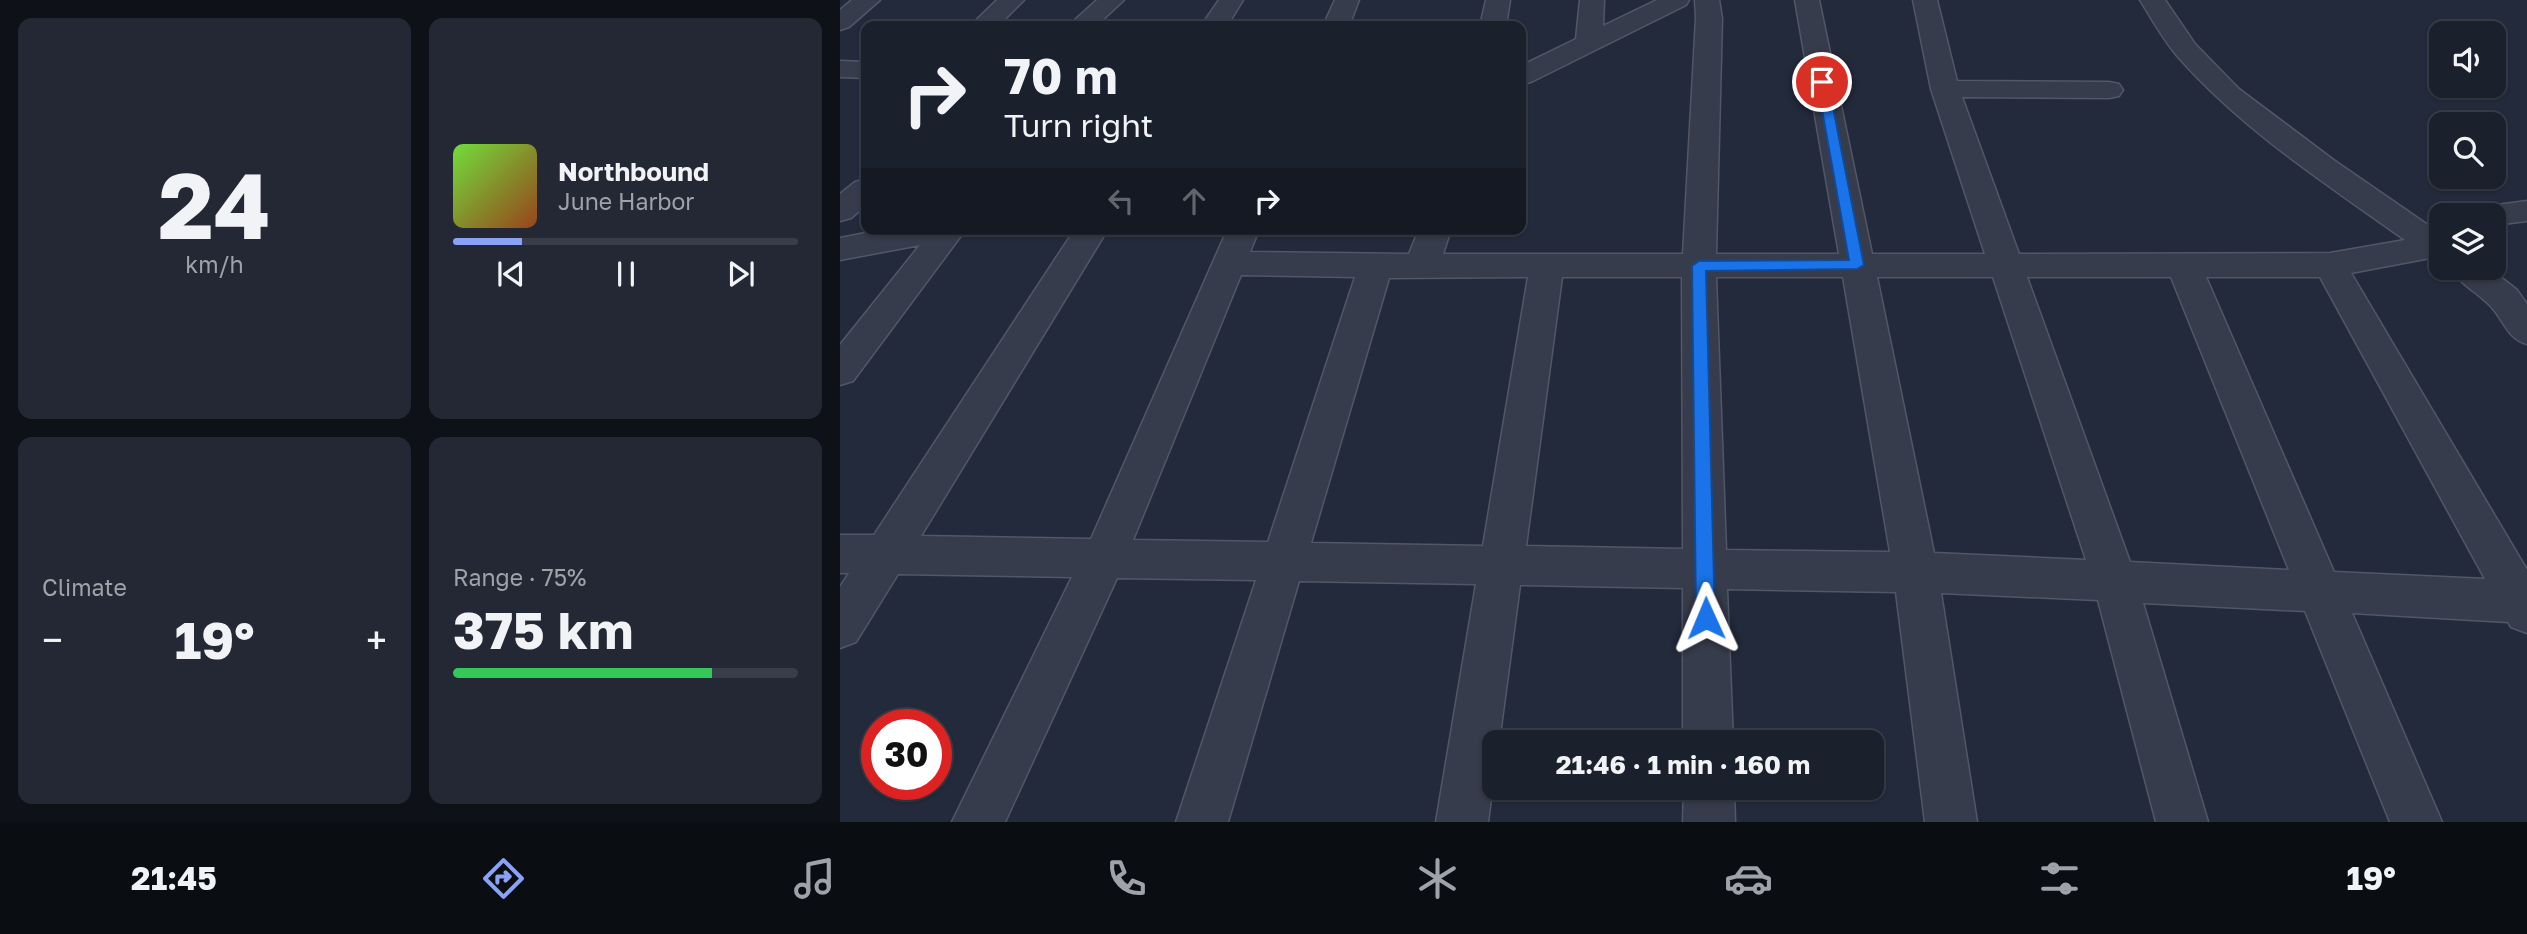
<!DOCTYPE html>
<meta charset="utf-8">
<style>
body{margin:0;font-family:"Golos Text",sans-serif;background:#232834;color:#f1f3f6;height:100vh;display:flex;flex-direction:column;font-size:26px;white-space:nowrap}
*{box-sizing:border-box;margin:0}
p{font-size:23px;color:#9fa3a9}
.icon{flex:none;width:38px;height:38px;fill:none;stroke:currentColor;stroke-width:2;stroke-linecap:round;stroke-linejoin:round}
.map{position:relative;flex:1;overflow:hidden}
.drawer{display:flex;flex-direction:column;gap:18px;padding:18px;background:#0e1218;width:840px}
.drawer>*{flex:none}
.top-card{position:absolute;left:21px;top:21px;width:665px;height:214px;border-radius:14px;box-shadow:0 2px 5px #0004,0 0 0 2px #383e48;background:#1a202c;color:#f1f3f6;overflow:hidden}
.fabs{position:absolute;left:1589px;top:21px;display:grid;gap:14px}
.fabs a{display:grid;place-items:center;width:77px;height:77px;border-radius:14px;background:#1a202c;box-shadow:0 2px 5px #0004,0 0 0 2px #383e48;font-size:35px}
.speed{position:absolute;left:21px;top:709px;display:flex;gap:14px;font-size:35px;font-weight:700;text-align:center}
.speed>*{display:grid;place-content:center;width:91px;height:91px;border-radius:50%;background:#1a202c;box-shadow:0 2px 5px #0004,0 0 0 2px #383e48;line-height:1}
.speed .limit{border:10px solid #d22;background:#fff;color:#111}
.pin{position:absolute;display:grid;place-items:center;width:60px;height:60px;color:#fff;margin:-30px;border:4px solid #fff;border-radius:50%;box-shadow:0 2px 7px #0007}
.me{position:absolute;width:77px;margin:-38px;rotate:359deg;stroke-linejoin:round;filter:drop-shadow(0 0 5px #0008)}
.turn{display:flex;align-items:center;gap:24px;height:147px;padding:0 28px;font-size:32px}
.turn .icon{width:91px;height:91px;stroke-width:2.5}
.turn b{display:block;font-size:49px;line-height:60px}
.lanes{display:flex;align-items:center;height:66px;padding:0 28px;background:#0003;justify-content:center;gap:35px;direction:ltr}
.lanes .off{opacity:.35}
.big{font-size:52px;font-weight:700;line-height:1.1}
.drawer .tile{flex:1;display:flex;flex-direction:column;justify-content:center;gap:10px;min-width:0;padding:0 24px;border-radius:14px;background:#232834}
.drawer .dial{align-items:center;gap:0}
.dial b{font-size:91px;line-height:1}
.song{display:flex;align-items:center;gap:21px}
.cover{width:84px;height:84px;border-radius:10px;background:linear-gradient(135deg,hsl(100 70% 55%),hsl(20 70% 35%))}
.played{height:7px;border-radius:4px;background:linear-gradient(90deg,#89a1f6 20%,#383e48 20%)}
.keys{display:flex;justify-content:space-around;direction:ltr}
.heat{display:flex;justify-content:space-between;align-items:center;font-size:38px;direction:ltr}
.charge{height:10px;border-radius:5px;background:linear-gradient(90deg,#34c759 75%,#383e48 0)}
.drawer .tiles{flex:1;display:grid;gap:18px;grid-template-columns:repeat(2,1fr)}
.trip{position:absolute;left:642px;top:730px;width:402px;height:70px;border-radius:14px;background:#1a202c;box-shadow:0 2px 5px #0004,0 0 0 2px #383e48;font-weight:700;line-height:70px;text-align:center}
.tabs{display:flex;height:112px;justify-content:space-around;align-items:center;background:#0a0d12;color:#9fa3a9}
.tabs .icon{width:49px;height:49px}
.tabs .on{color:#89a1f6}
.tabs b{font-size:32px;color:#f1f3f6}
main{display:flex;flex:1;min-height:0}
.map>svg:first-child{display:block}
</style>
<main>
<section class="drawer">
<div class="tiles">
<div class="tile dial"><b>24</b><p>km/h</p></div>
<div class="tile">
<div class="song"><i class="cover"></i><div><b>Northbound</b><p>June Harbor</p></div></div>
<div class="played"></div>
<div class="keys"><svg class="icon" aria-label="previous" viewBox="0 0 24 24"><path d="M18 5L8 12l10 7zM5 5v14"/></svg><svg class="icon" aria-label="pause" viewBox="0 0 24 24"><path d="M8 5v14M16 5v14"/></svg><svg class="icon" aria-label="next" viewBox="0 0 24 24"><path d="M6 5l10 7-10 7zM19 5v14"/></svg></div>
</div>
<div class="tile"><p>Climate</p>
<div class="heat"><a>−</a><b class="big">19°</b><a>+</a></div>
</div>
<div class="tile"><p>Range · 75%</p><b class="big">375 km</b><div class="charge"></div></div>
</div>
</section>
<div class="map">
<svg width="1687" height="822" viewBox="0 0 1687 822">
<rect width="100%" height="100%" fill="#232a3b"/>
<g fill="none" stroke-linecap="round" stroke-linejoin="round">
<defs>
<path id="minor" d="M12,0H40L9,27L0,30V10Z
M157,0H184L158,26H130Z
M257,0H284L256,26H228Z
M379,0H403L387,26H361Z
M495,0H519L509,26H483Z
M646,0H670L666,26H640Z
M740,0H764L763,26L817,0H849L846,5L691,82L681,84V66L736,39Z
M855,0H879L882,18L876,254H999L955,0H979L1032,254H1145L1091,89L1073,0H1097L1117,81L1269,82L1279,84L1283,90L1279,96L1269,98L1122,97L1179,254L1490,253L1565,240C1486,184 1403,130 1339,58C1324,41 1312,19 1300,0H1325L1355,44L1399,89L1495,161L1598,232L1601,231V261L1590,258L1511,273L1687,570V633L1671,627L1668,622L1512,613L1602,822H1550L1465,611L1303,603L1368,822H1316L1258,600L1101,593L1137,822H1085L1056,592L887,589L893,742H843V588L680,585L659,742H654V775L648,822H596L636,584L459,581L388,822H336L416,580L277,578L165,822H112L232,577L58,574L16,642L0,648V587L9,573H0V535H34L235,229H268L81,536L251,539L384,237L383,229H415L416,237L410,252L569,254L579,229H611L603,254H843L856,18ZM401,275L515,277L428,542L293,540ZM688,277L643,546L471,543L549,278ZM722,277H842L843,549L686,546ZM876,277H1003L1050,552L886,550ZM1037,277H1153L1246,560L1094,553ZM1187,277H1331L1449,570L1290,562ZM1366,277H1480L1645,579L1494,572Z
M0,61L26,62V78L0,77Z
M26,179V205L11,218L0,221V194L15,182Z
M1687,201V221L1654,225V215H1630L1635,208Z
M46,229H126L13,381L0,385V345L80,245L0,260V238Z
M1610,268H1649L1677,290L1687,304V344C1669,339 1665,324 1654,310C1641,294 1621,286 1610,268Z
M844,788H894L895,822H843Z"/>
</defs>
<use href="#minor" stroke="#525767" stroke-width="3"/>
<use href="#minor" fill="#373c4c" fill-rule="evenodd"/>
</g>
<path fill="#1a73e8" stroke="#114b97" stroke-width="2" d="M982,78L988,82L1024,265L1017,269L866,271L875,618L872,625L866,627L859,625L856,618L852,266L859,261L1009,260L977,82Z"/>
</svg>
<div class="fabs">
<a><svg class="icon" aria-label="sound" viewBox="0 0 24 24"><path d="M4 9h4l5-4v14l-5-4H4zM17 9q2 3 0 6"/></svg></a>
<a><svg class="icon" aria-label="search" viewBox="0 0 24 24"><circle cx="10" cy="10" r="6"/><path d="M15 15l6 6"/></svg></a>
<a><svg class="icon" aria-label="layers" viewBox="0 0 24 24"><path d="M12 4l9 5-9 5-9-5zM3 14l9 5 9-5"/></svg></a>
</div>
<div class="speed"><div class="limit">30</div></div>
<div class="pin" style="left:982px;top:82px;background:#d93025"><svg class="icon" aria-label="arrive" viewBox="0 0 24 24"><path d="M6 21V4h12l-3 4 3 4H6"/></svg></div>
<svg class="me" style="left:866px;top:618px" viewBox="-20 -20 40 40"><path d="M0-17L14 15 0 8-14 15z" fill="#1a73e8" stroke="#fff" stroke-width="4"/></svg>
<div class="trip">21:46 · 1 min · 160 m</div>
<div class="top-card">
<div class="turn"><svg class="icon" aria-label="right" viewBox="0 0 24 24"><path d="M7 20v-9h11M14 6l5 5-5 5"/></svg><div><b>70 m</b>Turn right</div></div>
<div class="lanes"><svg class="icon off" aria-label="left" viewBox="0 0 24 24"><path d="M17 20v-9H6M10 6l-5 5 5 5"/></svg><svg class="icon off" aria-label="ahead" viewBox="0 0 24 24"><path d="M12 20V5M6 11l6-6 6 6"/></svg><svg class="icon" aria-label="right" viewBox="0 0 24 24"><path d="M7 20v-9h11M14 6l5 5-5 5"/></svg></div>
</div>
</div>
</main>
<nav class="tabs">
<b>21:45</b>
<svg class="icon on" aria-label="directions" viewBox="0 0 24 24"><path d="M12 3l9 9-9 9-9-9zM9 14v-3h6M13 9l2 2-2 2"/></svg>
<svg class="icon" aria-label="music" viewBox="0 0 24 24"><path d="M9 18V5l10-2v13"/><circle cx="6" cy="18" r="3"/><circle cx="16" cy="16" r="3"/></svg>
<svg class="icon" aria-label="phone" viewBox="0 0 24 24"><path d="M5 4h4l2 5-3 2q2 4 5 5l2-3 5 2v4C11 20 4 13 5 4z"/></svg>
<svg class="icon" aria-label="climate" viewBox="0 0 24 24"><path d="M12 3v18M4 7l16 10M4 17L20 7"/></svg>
<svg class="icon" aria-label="car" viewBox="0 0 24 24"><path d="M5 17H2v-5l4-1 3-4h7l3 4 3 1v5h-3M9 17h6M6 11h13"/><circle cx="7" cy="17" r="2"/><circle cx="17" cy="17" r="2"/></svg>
<svg class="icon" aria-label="filters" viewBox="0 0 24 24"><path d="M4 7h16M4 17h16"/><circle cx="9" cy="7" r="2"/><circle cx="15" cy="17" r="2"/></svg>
<b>19°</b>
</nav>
